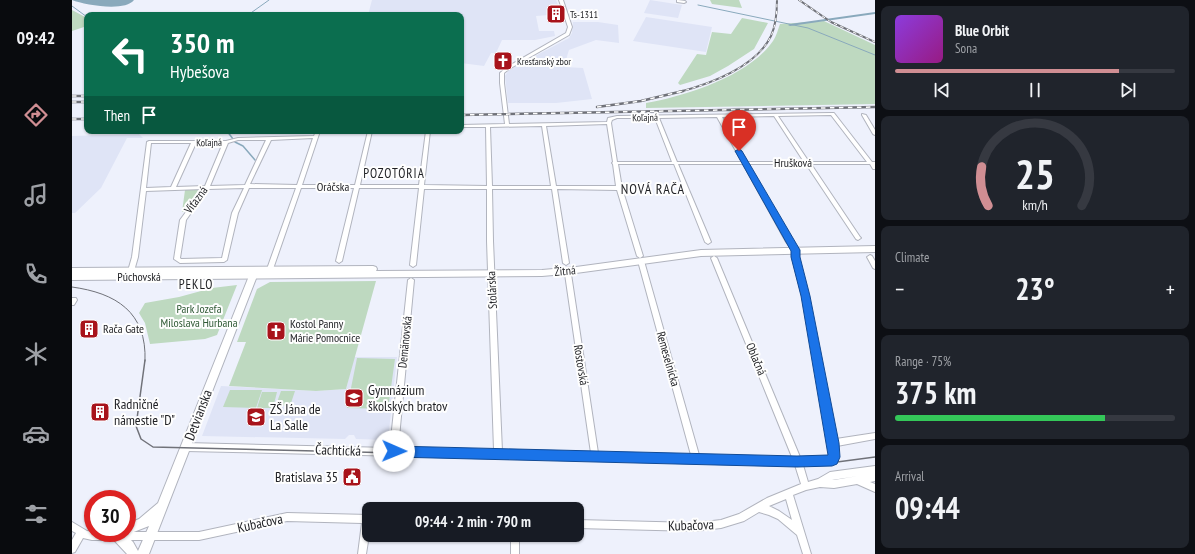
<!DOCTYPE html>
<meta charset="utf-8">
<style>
body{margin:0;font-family:"PT Sans Narrow",sans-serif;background:#20242c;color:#f1f3f6;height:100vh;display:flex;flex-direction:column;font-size:15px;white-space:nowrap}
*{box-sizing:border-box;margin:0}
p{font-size:13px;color:#9ea1a6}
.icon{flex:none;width:22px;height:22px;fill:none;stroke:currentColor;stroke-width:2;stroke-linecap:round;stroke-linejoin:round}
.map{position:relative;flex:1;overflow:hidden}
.details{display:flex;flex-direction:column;gap:6px;padding:6px;background:#0d0f14;width:320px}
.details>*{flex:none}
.top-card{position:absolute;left:12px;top:12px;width:380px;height:122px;border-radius:8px;box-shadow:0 1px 3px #0004;background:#0b6e4f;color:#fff;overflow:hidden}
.speed{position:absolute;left:12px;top:490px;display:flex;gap:8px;font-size:20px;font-weight:700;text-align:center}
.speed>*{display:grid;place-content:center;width:52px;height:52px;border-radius:50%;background:#171b24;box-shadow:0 1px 3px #0004;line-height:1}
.speed .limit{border:6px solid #d22;background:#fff;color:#111}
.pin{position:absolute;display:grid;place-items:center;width:34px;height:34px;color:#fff;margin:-41px -17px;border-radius:50% 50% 50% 0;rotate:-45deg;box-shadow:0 0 4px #0007}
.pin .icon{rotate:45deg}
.me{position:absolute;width:44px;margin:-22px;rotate:91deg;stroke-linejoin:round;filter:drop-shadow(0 0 3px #0008)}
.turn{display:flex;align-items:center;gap:14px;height:84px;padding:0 20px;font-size:18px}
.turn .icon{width:52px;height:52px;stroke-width:2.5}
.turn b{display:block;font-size:28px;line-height:34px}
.then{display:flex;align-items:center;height:38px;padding:0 20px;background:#0003;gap:8px;font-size:15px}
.big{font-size:30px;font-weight:600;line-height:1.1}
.details .widget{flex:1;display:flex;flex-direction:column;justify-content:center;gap:6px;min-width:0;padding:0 14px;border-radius:8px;background:#20242c}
.details .dial{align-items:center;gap:0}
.dial svg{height:104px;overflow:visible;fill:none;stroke:#363941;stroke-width:7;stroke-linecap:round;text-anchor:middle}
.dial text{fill:#f1f3f6;stroke:none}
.song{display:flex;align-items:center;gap:12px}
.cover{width:48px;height:48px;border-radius:6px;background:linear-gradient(135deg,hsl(270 70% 55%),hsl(310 70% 35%))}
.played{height:4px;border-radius:2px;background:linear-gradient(90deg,#d08e93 80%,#363941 80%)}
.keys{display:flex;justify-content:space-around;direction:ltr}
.heat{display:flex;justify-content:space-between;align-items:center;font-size:22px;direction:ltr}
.charge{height:6px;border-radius:3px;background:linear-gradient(90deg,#34c759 75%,#363941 0)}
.trip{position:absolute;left:290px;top:502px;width:222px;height:40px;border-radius:8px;background:#171b24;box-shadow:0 1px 3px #0004;font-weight:600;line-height:40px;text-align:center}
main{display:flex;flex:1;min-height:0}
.menu{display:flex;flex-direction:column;width:72px;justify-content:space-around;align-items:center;background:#090b0e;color:#9ea1a6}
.menu .icon{width:28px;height:28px}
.menu .active{color:#d08e93}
.menu b{font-size:18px;color:#f1f3f6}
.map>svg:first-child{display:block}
</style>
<main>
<nav class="menu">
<b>09:42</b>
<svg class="icon active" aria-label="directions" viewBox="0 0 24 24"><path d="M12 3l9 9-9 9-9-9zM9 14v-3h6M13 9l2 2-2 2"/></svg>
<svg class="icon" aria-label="music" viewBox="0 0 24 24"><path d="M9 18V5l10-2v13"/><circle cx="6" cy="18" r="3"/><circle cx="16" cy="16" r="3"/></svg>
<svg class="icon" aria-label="phone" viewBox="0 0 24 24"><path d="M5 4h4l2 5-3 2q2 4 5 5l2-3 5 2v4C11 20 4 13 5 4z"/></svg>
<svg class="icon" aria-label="climate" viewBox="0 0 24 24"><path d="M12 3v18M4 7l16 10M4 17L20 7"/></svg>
<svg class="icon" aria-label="car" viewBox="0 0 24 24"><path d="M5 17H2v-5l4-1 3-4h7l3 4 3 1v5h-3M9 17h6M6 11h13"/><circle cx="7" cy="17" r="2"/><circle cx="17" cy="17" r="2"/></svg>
<svg class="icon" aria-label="filters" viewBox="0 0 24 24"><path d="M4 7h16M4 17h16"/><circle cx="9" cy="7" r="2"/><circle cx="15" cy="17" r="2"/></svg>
</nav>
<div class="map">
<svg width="803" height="554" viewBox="0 0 803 554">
<rect width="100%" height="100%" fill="#eef1fc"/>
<path fill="#dfe4f6" d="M300,0H484L490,14L464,16L467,31H482L483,36L463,40H430L424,53H419L412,66L389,63V15H296Z
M578,0L610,5L606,18L572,13Z
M574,17L640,27L634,52L561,41Z
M501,22H526L546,25L547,43L524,40L497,50L496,53L492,67L511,68L520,99L484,103H436L433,76L437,70L497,38L500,33Z
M67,134L71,138H55L29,188L3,213H0V136Z
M282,357H325L316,440L284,439L282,435H277L273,439L130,436L149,386L244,391L274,389Z"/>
<path fill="#bed9c0" d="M638,0H667L670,8L640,4Z
M0,10L15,18V26L0,31Z
M670,18L696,23L682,49L656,66L638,76L608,85L606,83L625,54L634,55L640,32L659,34Z
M752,21L803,45V104L574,108V103C614,96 677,76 701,41C705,35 706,29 708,24Z
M129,189L112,212H110L113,190Z
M304,281L274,389L244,391L157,386L174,342H165L185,289L198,282Z
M165,285L145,335L133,339L78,344L73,323L67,313L73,303L107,297L140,288Z
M285,358L323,359L316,409L275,408Z
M158,390H190L184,408L151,407Z
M209,391H223L218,406L204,405Z
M190,392H205L201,408H185Z"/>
<path fill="#89a9bc" d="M0,0H62C53,12 13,5 0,0Z"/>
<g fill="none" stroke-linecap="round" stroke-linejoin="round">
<path stroke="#89a9bc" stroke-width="1" d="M626,5L736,28L803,55
M0,6L15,17
M176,15L197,0"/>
<path stroke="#89a9bc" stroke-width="1.5" d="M155,131L161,139
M163,142L171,146L183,160"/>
<path fill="#89a9bc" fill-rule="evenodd" d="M803,12V14L718,26L716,25L718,24Z"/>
<defs>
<path id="minor" d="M487,0H491L500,27L497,35L437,69L432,73V83L437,124L535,122L536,118L545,116L760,113H762L800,162H803V169H801L798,164H739L788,237L789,238L786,240L784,239L734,164H676L719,241L727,251L726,257L736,296L764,439L803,433V439L765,446C766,453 768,461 760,464L731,465L736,482L746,479L758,472L803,466V481L798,482L803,484V492L785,484L762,488L748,487L734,490L721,495L739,554H731L725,535L706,519L697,515L687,512L672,521L649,528L623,531L505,528V520L623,523L649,520L667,514L695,498L729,484L723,465L114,451L111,450L110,447L111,444L114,443L318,448L336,280L339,278L342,280L326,448L422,450L415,241V189H352L344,265L341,267L338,265L347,188H287L270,261L267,263L264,261L282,188H229L201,269L198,271L195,269L224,188H177L166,213L155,260L152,262L108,263L102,259L108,220L131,189L74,191L66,257L62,271L64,276L61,278H59L56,271L60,257L75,142L77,141H154L166,138L242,136L244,131H248L230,185H283L296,131H300L288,185H347L354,131H358L352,185L415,186L414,127H389V125L433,124L428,83V73L435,67L494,33L496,27ZM759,115L795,162H737L706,116ZM702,116L732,162H675L650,117ZM645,117L670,162H605L587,118ZM545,118H583L600,162H545L539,123L540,120ZM535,124L541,162L540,163L541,164L544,186H484L474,126ZM470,126L479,186H420L418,127ZM241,138L225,185L178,184L199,140ZM166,140H194L173,185L138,186L156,143ZM79,143H119L99,187L74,188ZM124,143H151L133,186L104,187ZM546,164H602L633,242L636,244L639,242L606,164H671L714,242L721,251L720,257L730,296L757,443L758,456L728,457L645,258L642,256L639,258L720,457L627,455L572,261L569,259L566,261L619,455L526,453L499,274L496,272L493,274L519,453L430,451L421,241L420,189H480L491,263L494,265L497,263L485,189L545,190L565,256L568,258L571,256L550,188ZM172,188L160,213L150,258L109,259L108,258L114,220L136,189ZM786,476L762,480H759H760ZM714,499L720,520L707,511L697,506Z
M606,0L613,1L614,2L612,3L605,2V0Z
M790,114L794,115L803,130V135L801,134L790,115Z
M798,255L800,256L803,261V269L801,268L795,257Z
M0,298H4L5,300L2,305H0Z
M215,513L297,515V535L294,554H286L290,523L215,521L127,540H20L11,538L3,552L0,553V540L4,533L0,531V522L15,531L21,532V533H55V532H127Z
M439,535H447V554H439Z"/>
<path id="tertiary" d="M181,273L185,276L77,554H55L41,539L39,535L40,533H55V524L67,519L86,503L177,276ZM77,526L66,551L61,542L54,535Z"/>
<path id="secondary" d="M803,246V252L629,256L504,273L470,276L0,280V268L301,266L304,267L305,269L304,271L470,270L504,267L629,250Z"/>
</defs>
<use href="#minor" stroke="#b1b4be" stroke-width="2"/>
<use href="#tertiary" stroke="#b1b4be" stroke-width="2"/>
<use href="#secondary" stroke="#b1b4be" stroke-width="2"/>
<use href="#minor" fill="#fff" fill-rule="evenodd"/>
<use href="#tertiary" fill="#fff" fill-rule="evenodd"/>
<use href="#secondary" fill="#fff" fill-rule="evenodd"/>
<path stroke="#707279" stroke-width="1" d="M0,287C44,293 75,312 73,361"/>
<path stroke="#707279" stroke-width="1.5" d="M73,360L64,426L69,439L81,447L732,463L765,462L803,457"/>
<defs>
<path id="rail-far1" d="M727,0L759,22L803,42
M607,92C638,84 684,67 699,36C704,25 705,12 705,0"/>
<path id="rail" d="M0,96H15
M0,102H15
M525,107L569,101L611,91
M389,115L803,107
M0,119H15"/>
</defs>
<use href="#rail-far1" stroke="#707279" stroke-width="2"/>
<use href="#rail" stroke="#707279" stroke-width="2.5"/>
<use href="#rail-far1" stroke="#fefefe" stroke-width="1" stroke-dasharray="3.5" stroke-linecap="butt"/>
<use href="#rail" stroke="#fefefe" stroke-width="1.5" stroke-dasharray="4.5" stroke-linecap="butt"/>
</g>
<path fill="#1a73e8" stroke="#114b97" d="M667,149L670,151L728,250V257L738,296L767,443L768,457L765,464L760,466L725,467L322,457L318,455L316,451L318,448L322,446L725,456L756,455L729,296L719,257V251L663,151Z"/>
<defs>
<symbol id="building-square" viewBox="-11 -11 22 22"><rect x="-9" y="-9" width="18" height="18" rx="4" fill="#a8131b" stroke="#fefefe"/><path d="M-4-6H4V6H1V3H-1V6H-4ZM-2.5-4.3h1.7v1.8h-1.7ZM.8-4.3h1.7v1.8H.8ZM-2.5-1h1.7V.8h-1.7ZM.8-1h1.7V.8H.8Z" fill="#fff"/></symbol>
<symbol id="church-square" viewBox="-11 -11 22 22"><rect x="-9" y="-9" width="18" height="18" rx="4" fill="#a8131b" stroke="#fefefe"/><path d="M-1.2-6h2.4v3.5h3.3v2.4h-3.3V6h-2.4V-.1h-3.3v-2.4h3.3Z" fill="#fff"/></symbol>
<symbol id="university-square" viewBox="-11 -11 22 22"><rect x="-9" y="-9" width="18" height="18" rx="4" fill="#a8131b" stroke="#fefefe"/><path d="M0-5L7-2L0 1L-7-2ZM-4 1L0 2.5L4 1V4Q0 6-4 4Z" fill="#fff"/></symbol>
<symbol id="school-square" viewBox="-11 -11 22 22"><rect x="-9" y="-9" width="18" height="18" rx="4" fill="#a8131b" stroke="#fefefe"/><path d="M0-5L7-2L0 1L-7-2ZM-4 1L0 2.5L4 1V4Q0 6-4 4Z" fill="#fff"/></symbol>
<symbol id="civic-square" viewBox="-11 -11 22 22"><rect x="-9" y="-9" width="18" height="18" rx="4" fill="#a8131b" stroke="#fefefe"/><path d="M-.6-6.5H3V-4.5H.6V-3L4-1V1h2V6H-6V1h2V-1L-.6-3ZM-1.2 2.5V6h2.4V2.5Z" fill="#fff"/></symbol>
</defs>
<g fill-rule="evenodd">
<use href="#building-square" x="473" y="3" width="22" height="22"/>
<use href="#church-square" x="420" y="50" width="22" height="22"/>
<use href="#building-square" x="6" y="318" width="22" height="22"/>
<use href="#church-square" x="193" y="320" width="22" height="22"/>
<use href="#university-square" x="271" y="387" width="22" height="22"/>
<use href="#building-square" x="17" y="401" width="22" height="22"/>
<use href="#school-square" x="173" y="406" width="22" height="22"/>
<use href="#civic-square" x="269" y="466" width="22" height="22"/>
</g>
<g text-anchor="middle" stroke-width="4" stroke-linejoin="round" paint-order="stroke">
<g font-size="10" fill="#1e1f23" stroke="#fefefe" text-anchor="start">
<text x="498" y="18">Ts-1311</text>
<text x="445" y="65">Kresťanský zbor</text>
</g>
<g font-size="10" fill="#1e1f23" stroke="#fefefe">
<text transform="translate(573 117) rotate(-1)" y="4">Koľajná</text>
<text transform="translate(137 142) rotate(-1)" y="4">Koľajná</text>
</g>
<g font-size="12" fill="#1e1f23" stroke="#fefefe">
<text x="721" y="167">Hrušková</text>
<text x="261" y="191">Oráčska</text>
<text transform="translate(124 200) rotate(-54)" y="4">Víťazná</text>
<text transform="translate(493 271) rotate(-5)" y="4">Žitná</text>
<text x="67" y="281">Púchovská</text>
<text transform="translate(420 290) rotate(-93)" y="4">Stolárska</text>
<text transform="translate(333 342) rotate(-84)" y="4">Demänovská</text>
<text transform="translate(596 359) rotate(74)" y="4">Remeselnícka</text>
<text transform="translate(684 359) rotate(67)" y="4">Oblačná</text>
<text transform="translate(509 365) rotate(81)" y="4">Rostovská</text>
</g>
<g font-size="12" fill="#305a36" stroke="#fefefe">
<text x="127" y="313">Park Jozefa<tspan x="127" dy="14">Miloslava Hurbana</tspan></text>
</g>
<g font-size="12" fill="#1e1f23" stroke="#fefefe" text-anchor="start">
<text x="218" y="328">Kostol Panny<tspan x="218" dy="14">Márie Pomocnice</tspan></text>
<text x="31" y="333">Rača Gate</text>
</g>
<g font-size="13" letter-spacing="1" fill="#1e1f23" stroke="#fefefe">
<text x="322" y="178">POZOTÓRIA</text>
<text x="124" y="289">PEKLO</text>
</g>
<g font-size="14" letter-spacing="1" fill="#1e1f23" stroke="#fefefe">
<text x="581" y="194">NOVÁ RAČA</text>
</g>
<g font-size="14" fill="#1e1f23" stroke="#fefefe" text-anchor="start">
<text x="296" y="395">Gymnázium<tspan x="296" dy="16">školských bratov</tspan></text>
<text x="42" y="409">Radničné<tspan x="42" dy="16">námestie "D"</tspan></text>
<text x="198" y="414">ZŠ Jána de<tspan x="198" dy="16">La Salle</tspan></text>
<text x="266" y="482" text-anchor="end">Bratislava 35</text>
</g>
<g font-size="14" fill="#1e1f23" stroke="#fefefe">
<text transform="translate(126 415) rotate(-69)" y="5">Detvianska</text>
<text transform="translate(266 450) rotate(2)" y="5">Čachtická</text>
<text transform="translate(188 523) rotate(-12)" y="5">Kubačova</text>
<text transform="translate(619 525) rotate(-2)" y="5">Kubačova</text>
</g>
</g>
</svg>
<div class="speed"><div class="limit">30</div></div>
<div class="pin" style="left:667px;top:151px;background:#d93025"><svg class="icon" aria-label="arrive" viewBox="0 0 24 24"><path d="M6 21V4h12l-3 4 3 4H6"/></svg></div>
<svg class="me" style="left:322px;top:451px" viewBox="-20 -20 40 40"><circle r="19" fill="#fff"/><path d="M0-13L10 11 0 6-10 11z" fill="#1a73e8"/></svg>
<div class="trip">09:44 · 2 min · 790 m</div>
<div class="top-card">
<div class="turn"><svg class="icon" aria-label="left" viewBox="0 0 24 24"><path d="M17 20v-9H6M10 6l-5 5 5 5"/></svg><div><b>350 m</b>Hybešova</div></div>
<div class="then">Then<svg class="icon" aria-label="arrive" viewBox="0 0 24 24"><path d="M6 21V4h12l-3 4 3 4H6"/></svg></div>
</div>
</div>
<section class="details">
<div class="widget">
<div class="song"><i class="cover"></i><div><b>Blue Orbit</b><p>Sona</p></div></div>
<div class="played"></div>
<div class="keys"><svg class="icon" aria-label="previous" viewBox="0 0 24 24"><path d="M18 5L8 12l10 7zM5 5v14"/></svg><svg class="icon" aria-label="pause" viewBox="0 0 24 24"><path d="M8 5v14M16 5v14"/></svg><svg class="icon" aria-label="next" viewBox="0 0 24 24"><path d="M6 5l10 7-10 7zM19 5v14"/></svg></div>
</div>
<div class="widget dial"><svg viewBox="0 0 100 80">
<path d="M14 69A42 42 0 1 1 86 69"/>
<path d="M14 69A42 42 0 0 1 9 39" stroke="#d08e93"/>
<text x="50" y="56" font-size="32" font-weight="700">25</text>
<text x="50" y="72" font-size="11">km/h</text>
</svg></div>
<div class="widget"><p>Climate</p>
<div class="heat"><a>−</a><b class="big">23°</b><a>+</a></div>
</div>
<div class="widget"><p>Range · 75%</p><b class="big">375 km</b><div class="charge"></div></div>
<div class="widget"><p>Arrival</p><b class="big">09:44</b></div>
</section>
</main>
